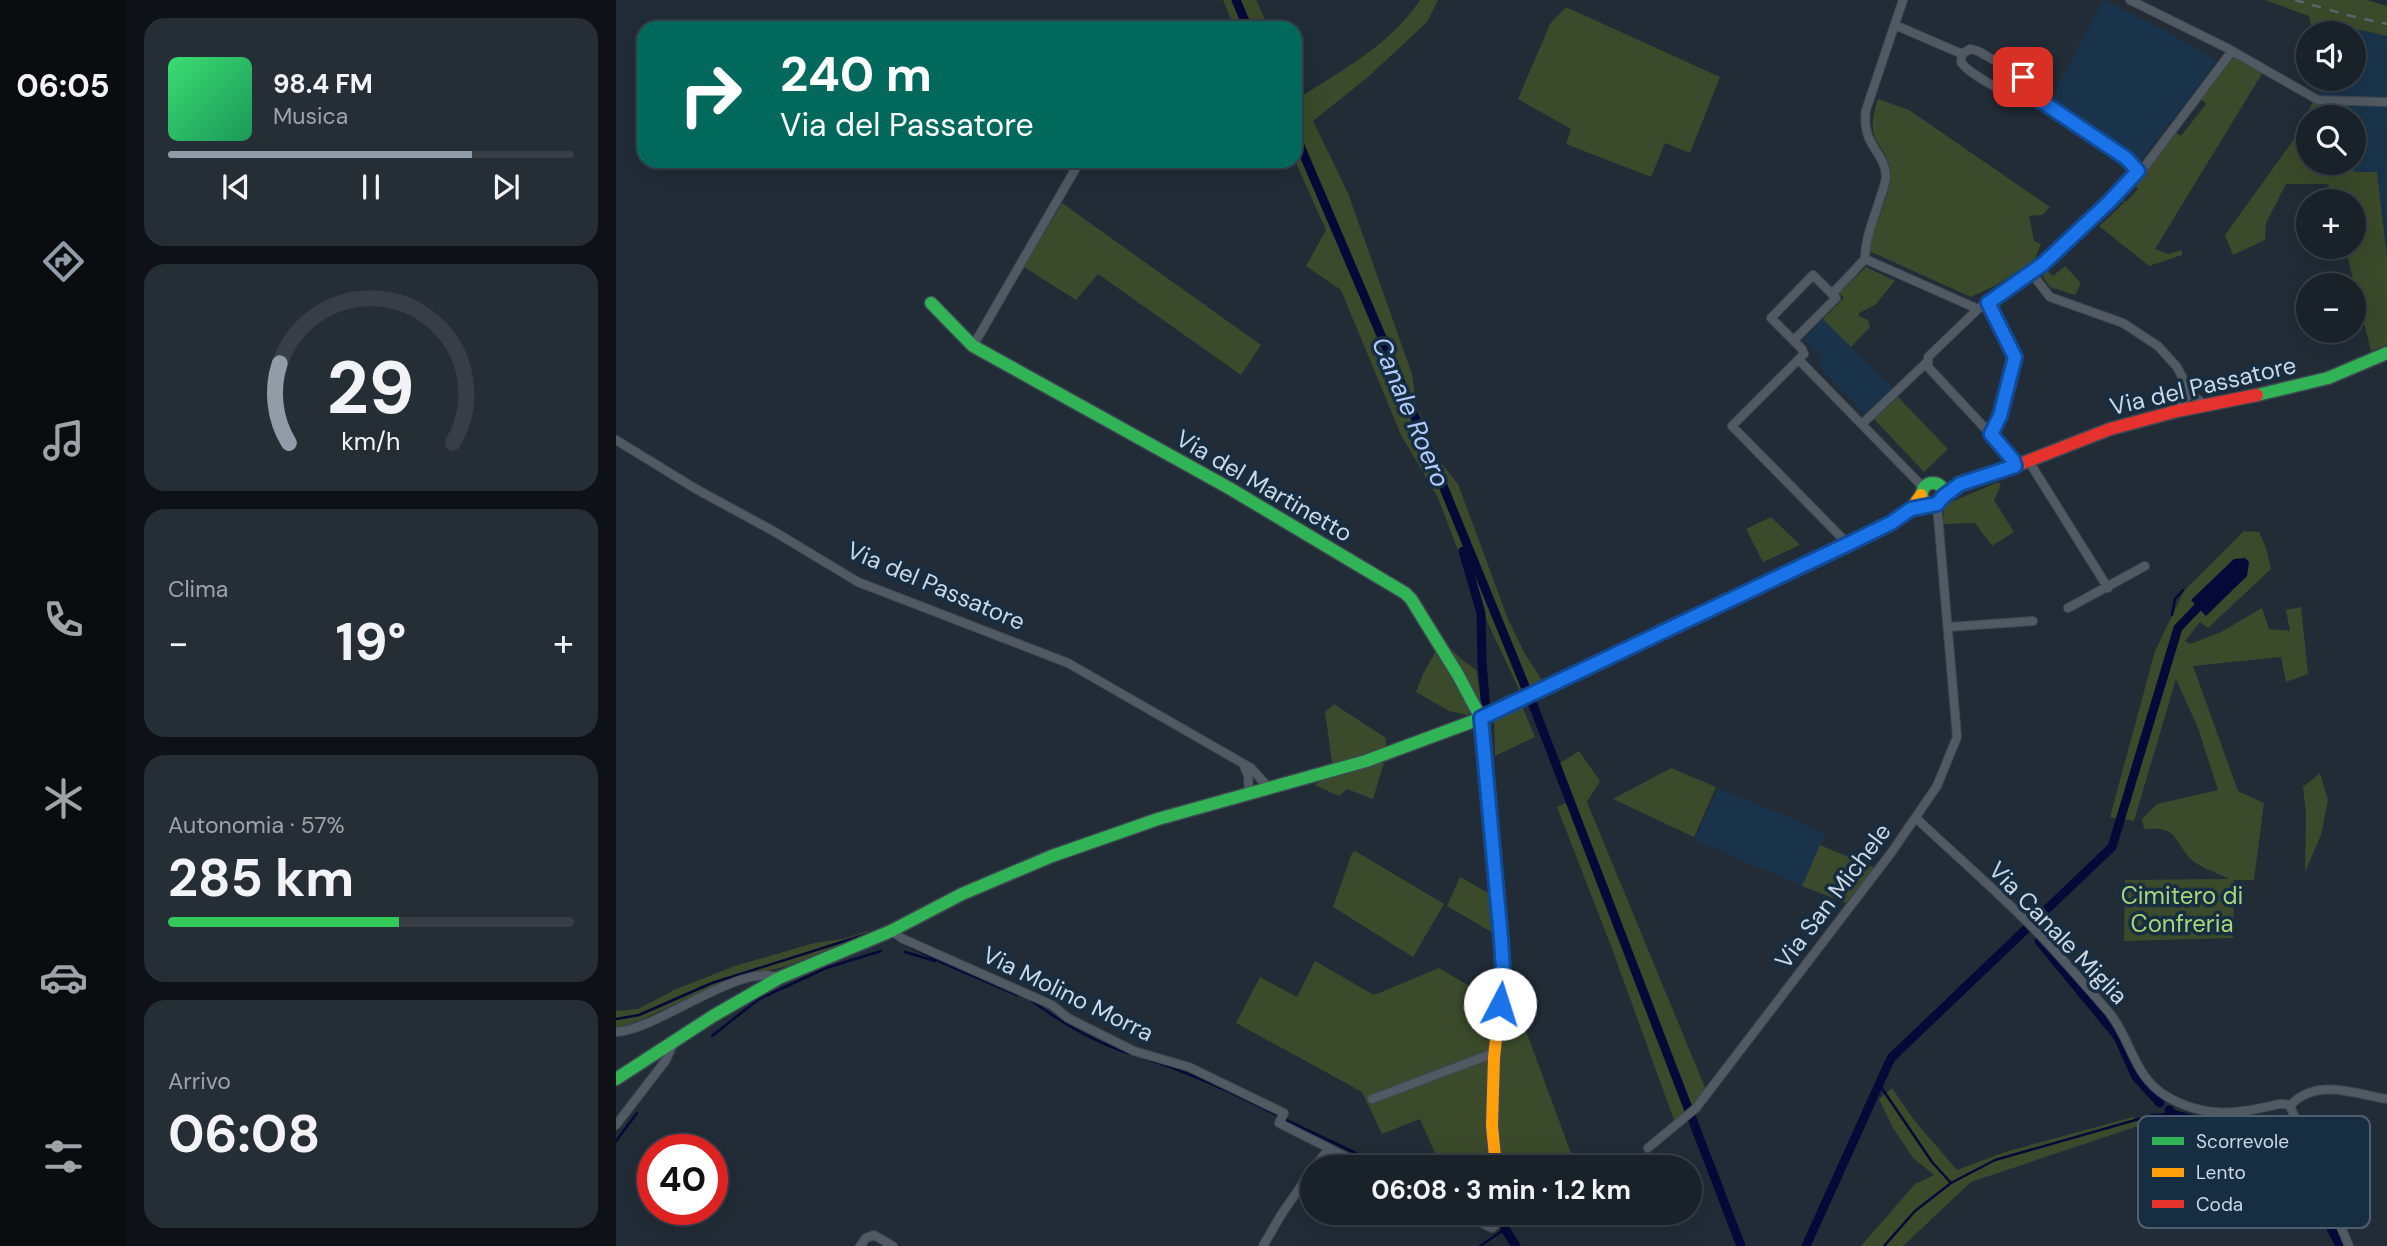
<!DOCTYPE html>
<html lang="it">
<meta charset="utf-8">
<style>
body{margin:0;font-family:"DM Sans",sans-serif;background:#262e35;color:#f1f3f6;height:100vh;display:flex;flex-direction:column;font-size:26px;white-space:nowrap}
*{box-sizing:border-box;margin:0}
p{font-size:23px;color:#9fa3a8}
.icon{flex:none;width:38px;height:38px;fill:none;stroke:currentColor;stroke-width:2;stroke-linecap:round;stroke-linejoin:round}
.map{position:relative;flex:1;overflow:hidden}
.details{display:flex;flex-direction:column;gap:18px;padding:18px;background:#0e1217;width:490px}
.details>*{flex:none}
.banner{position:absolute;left:21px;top:21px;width:665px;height:147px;border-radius:21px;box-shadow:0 7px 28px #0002,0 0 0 2px #373e46;background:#00695c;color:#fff;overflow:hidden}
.fabs{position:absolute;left:1680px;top:21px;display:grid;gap:14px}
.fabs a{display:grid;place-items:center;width:70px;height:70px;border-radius:50%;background:#192129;box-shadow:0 7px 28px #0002,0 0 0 2px #373e46;font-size:35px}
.speed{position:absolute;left:21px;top:1134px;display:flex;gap:14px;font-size:35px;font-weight:700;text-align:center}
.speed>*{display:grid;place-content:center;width:91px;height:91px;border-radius:50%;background:#192129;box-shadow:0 7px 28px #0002,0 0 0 2px #373e46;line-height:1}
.speed .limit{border:10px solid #d22;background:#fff;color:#111}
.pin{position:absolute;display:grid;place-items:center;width:60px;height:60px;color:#fff;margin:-30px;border-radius:14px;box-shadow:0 4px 10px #0006}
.me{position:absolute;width:77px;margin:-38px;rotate:5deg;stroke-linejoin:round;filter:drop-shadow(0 0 5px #0008)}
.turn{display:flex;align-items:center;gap:24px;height:147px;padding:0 28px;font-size:32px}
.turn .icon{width:91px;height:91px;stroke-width:2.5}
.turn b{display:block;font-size:49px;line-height:60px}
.big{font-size:52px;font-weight:700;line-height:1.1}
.details .tile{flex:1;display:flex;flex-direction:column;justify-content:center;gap:10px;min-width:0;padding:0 24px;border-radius:21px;background:#262e35}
.details .dial{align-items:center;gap:0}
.dial svg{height:182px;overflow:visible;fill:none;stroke:#373e46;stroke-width:7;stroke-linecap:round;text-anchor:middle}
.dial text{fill:#f1f3f6;stroke:none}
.song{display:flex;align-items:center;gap:21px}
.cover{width:84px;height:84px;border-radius:10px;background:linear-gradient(135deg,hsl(140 70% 55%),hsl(150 70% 35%))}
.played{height:7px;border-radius:4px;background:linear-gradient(90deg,#909ca8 75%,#373e46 75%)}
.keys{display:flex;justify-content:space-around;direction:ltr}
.heat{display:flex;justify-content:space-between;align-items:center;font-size:38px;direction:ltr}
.charge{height:10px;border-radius:5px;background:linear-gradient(90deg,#34c759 57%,#373e46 0)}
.trip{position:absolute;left:684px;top:1155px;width:402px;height:70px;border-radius:35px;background:#192129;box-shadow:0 7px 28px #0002,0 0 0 2px #373e46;font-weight:700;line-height:70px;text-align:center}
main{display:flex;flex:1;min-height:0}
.tabs{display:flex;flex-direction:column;width:126px;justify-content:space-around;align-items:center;background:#0a0d10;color:#9fa3a8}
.tabs .icon{width:49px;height:49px}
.tabs .active{color:#909ca8}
.tabs b{font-size:32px;color:#f1f3f6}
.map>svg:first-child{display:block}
</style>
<main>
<nav class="tabs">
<b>06:05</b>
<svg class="icon active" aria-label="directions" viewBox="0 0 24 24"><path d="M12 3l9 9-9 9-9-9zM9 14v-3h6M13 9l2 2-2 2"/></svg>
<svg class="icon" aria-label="music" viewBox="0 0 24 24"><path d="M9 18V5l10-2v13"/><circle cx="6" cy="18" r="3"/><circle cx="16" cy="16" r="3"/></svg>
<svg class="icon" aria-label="phone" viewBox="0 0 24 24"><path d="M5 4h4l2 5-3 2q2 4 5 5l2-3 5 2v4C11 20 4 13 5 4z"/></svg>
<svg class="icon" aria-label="climate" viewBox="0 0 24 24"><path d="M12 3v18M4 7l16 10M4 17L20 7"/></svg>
<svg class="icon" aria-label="car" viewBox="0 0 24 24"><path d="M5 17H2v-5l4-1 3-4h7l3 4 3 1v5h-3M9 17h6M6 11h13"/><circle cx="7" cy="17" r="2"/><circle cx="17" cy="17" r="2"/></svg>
<svg class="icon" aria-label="filters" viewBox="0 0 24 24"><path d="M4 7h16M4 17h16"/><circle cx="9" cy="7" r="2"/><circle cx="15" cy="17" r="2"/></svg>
</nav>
<section class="details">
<div class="tile">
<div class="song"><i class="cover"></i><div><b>98.4 FM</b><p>Musica</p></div></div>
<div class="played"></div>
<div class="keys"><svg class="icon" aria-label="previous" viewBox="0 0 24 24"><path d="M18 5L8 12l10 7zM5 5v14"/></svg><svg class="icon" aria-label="pause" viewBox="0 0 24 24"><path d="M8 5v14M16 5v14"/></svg><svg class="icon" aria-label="next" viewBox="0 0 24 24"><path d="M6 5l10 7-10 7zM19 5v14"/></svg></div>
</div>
<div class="tile dial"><svg viewBox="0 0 100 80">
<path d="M14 69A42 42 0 1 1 86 69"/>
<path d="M14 69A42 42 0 0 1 10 34" stroke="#909ca8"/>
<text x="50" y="56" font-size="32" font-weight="700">29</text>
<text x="50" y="72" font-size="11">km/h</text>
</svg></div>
<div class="tile"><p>Clima</p>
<div class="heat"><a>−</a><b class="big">19°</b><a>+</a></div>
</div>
<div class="tile"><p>Autonomia · 57%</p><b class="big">285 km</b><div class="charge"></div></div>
<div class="tile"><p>Arrivo</p><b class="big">06:08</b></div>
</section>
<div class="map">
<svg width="1771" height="1246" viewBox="0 0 1771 1246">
<rect width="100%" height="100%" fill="#212c37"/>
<path fill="#19344a" d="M1488,0L1554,33L1601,61L1523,163L1433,102Z
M1709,22L1771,36V257L1761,172H1738V117H1733L1732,105L1696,103L1707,79H1738V33H1704Z
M1207,319L1277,388L1250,415L1204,368L1203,365L1207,358L1188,339Z
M1102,788L1210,833L1186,886L1079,840Z"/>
<path fill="#3a4a2a" d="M607,0H640L653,28H619Z
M804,0H822L811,22L752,77L697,121L732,193L796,374L800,405L820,457L842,484L892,619L909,654L929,685L906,696L861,600L822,498L785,435L725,290L690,266L710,230L679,161V83L686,96C728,69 776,43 804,0Z
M1649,0H1751L1771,6V36L1709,22L1704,33H1697L1693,16Z
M950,7L1104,77L1074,153L1049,143L1035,177L950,144L955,129L902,99L934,24Z
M1618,57L1647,72L1539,249L1552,254L1566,250V255L1533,266L1483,226L1508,203L1504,199L1510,202L1522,189L1518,184L1533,169L1560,133L1565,136L1590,104L1585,99Z
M1262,99L1293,110L1434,207L1426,215L1413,216L1418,241L1425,244L1418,261L1380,285L1355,297L1251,250C1256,235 1275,189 1275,177C1274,141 1245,148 1262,99Z
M1696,103L1732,105L1733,117H1692V163H1737L1738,172H1761L1771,257V345L1755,351L1729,247H1738V201H1717L1712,184H1670L1650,223L1649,240L1617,255L1609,235L1686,128Z
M446,203L645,345L625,375L482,274L460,300L408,267Z
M1449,266L1465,283L1459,295L1434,287L1427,277L1430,270L1437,276Z
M1250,267L1279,281L1259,305L1243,313V316L1252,320L1254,327L1235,347L1207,319L1228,298L1223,293Z
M1282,397L1332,449L1308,472L1258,419Z
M1382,482L1385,485L1378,500L1398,532L1376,546L1359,523L1327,524L1328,505Z
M1155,517L1184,545L1147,562L1130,529Z
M1628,531L1643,532L1650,548L1655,569L1592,628L1584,622L1569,641L1574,644L1605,632L1646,608L1653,629L1674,631L1670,610L1685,607L1692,674L1670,682L1665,657L1577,666L1622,791L1648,803L1638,880H1618L1617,938L1508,941L1509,880L1613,879C1603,873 1587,869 1577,861C1557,843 1564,825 1528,829L1526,819L1541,804L1602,790L1582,728L1560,679L1518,821L1494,817L1539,651L1568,591Z
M826,640L845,659L860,670L867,708L851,715L833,711L800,692L807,674Z
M718,704L770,738L769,759L757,799L731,789L723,796L699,785L717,769L709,712Z
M906,706L919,737L879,756L878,720Z
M963,751L984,781L971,802L1090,1090L1080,1105L1058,1120L995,946L941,807L956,800L941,765Z
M1055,768L1100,787L1078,837L997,799Z
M1704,773L1712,800L1705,835L1689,872L1690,813L1687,787Z
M1204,845L1259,868L1230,903L1186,886Z
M739,851L828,904L797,957L717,907L736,853Z
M844,877L874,894L879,934L831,906Z
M252,931L253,934L192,960L101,985L25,1020L0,1029V1011L22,1009L60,989L119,966L198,943L227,939Z
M699,961L758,995L823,968L905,1017L960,1167H825L804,1119L766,1134L746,1092L620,1023L644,977L681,997Z
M1276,1088L1298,1120L1341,1170L1389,1152L1517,1117L1525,1125L1355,1182L1287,1246H1245L1299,1184L1318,1175L1297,1158L1277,1128L1263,1099Z"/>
<path fill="#040938" d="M1629,558L1633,562L1631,576L1590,616L1575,600L1618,559Z"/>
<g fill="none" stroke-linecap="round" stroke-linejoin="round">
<path stroke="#040938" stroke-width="2.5" d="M1556,615L1559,599L1567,590
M277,938L325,962L401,995
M289,952L319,961
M416,1001C446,1023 480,1043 515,1054
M0,1019L23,1015L96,983L251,934
M96,1036L143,999L210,968L265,951
M528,1058C575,1073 619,1094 663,1116
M1263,1084L1316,1162L1335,1183
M668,1119L769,1167
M0,1141L21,1113
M862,1213L878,1220
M864,1246L889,1229
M1268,1246L1299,1211L1335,1183L1379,1160L1537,1115L1556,1114"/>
<path stroke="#040938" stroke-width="9" d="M620,0L632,28
M679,134L776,361L911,691
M847,551L865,613L866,662L870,711
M916,702L1125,1246
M1423,941L1502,1037L1520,1077L1544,1103
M1553,1110L1556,1114L1672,1144L1724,1246
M889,1213V1229L900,1246
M1190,1246L1275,1058L1496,847L1562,628L1582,607"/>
<defs>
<path id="street" d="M1514,0L1611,48L1702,100L1771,102
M1279,25L1346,54
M1346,54L1354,49L1362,51L1407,77L1413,83V93
M1346,54L1345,62C1352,73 1392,96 1406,97L1413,93
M1413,93L1510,158L1522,171
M1249,259L1362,309
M1416,274L1434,297L1507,323L1542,346L1561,367L1574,392L1589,406
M1216,294L1249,259C1249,239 1257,221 1263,202C1265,194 1270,184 1270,176C1269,151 1245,146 1250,110L1287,0
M1372,303L1399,357L1385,416L1375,434
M1178,340L1220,298L1197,275L1155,318L1186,349L1188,354L1116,426L1232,544
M357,346L464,161
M1183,360L1307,487
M1561,411L1574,392
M1246,424L1311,362
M0,440L80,489L159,532L242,582L452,663L635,768L653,788
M1412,460L1492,588
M1399,466L1382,442L1312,367V357L1362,309L1427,264L1512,184L1530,165L1616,51
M1452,608L1529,566
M1332,627L1417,621
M627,764L632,775L633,793
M1300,818C1341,857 1385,894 1424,935C1447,959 1469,985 1491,1010C1516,1039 1516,1075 1550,1096C1589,1119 1623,1114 1663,1104H1669L1674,1106
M275,931L285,938L436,1005L452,1018L518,1051L573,1067L668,1113L663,1123L750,1167
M0,1032C42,1030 125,961 163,978
M756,1099L878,1053
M1674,1106L1733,1246
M1674,1106C1699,1077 1740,1094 1771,1099
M0,1125L50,1060L58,1042
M1032,1148L1080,1108L1275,853L1321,786L1341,737L1321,504
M698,1167L713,1149
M844,1213L876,1228L885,1220V1213
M244,1246L250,1238L258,1235L277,1246
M647,1246L665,1215L696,1170"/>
<path id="fast" d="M315,303L357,346L613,488L789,593L795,599L842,675L867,722L883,920
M1641,395L1712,378L1771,353
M1306 494a11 11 0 1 1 22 0a11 11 0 1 1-22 0Z
M0,1079L97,1016L163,978L275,931L346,894L436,856L542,819L750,761L866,718"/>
<path id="slow" d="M866,718L1275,523L1295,509L1305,495
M880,1167L876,1126L878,1058L887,971L883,920"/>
<path id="jam" d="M1328,496L1344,484L1381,473L1494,429L1561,411L1641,395"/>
</defs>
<use href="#street" stroke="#3e4852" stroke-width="10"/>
<use href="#fast" stroke="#3e4852" stroke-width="15"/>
<use href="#slow" stroke="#3e4852" stroke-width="15"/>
<use href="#jam" stroke="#3e4852" stroke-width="15"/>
<use href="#street" stroke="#515a63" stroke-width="8"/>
<use href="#fast" stroke="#30b455" stroke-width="12"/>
<use href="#slow" stroke="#ff9f0a" stroke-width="12"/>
<use href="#jam" stroke="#e5322d" stroke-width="12"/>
<path stroke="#5e666d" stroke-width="2.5" stroke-dasharray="9 9" stroke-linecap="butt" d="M1679,0L1735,16L1771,24"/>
</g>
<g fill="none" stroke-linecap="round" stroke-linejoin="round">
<defs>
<path id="route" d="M884,1004L887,971L885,939L865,718L1232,544L1275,523L1295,509L1321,504L1328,496L1344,484L1399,466L1397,460L1375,434L1384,416L1399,357L1372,303L1427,264L1493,202L1522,171L1510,158L1413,93V83L1407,77"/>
</defs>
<use href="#route" stroke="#114b97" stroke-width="18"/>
<use href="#route" stroke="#1a73e8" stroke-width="12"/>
</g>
<g text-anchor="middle" stroke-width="7" stroke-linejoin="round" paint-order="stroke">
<g font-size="24" fill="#cbd8e5" stroke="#172d41">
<text transform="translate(1587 386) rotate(-13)" y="8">Via del Passatore</text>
<text transform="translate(648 486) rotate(30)" y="8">Via del Martinetto</text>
<text transform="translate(320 586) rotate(23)" y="8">Via del Passatore</text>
<text transform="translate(1217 896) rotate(-53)" y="8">Via San Michele</text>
<text transform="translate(1442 933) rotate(46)" y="8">Via Canale Miglia</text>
<text transform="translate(452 994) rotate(26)" y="8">Via Molino Morra</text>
</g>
<g font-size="24" fill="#abd479" stroke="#172d41">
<text x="1566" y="904">Cimitero di<tspan x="1566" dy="28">Confreria</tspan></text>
</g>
<g font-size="26" font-style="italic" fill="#b3cbfe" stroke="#172d41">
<text transform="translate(795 412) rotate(67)" y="9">Canale Roero</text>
</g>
</g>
<rect x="1522" y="1116" width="232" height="112" rx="10" fill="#172d41" stroke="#4d6072" stroke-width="2"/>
<rect x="1536" y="1137" width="32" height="8" fill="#30b455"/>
<rect x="1536" y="1168" width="32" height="9" fill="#ff9f0a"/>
<rect x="1536" y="1200" width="32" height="8" fill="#e5322d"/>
<g font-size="19" fill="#cbd8e5">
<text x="1580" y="1148">Scorrevole</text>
<text x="1580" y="1179">Lento</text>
<text x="1580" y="1211">Coda</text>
</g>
</svg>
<div class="fabs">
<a><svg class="icon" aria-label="sound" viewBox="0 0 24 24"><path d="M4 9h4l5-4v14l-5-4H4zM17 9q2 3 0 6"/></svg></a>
<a><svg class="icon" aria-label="search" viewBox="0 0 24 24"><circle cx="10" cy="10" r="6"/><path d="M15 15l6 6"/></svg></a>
<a>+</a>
<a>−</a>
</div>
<div class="speed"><div class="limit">40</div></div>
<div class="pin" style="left:1407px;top:77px;background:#d93025"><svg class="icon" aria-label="arrive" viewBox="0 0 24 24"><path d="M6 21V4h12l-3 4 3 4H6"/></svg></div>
<svg class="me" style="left:884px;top:1004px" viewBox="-20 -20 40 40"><circle r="19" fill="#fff"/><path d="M0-13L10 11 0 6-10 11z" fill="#1a73e8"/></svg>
<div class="trip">06:08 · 3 min · 1.2 km</div>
<div class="banner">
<div class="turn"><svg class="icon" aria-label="right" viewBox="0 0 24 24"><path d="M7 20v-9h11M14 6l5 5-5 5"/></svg><div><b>240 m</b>Via del Passatore</div></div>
</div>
</div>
</main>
